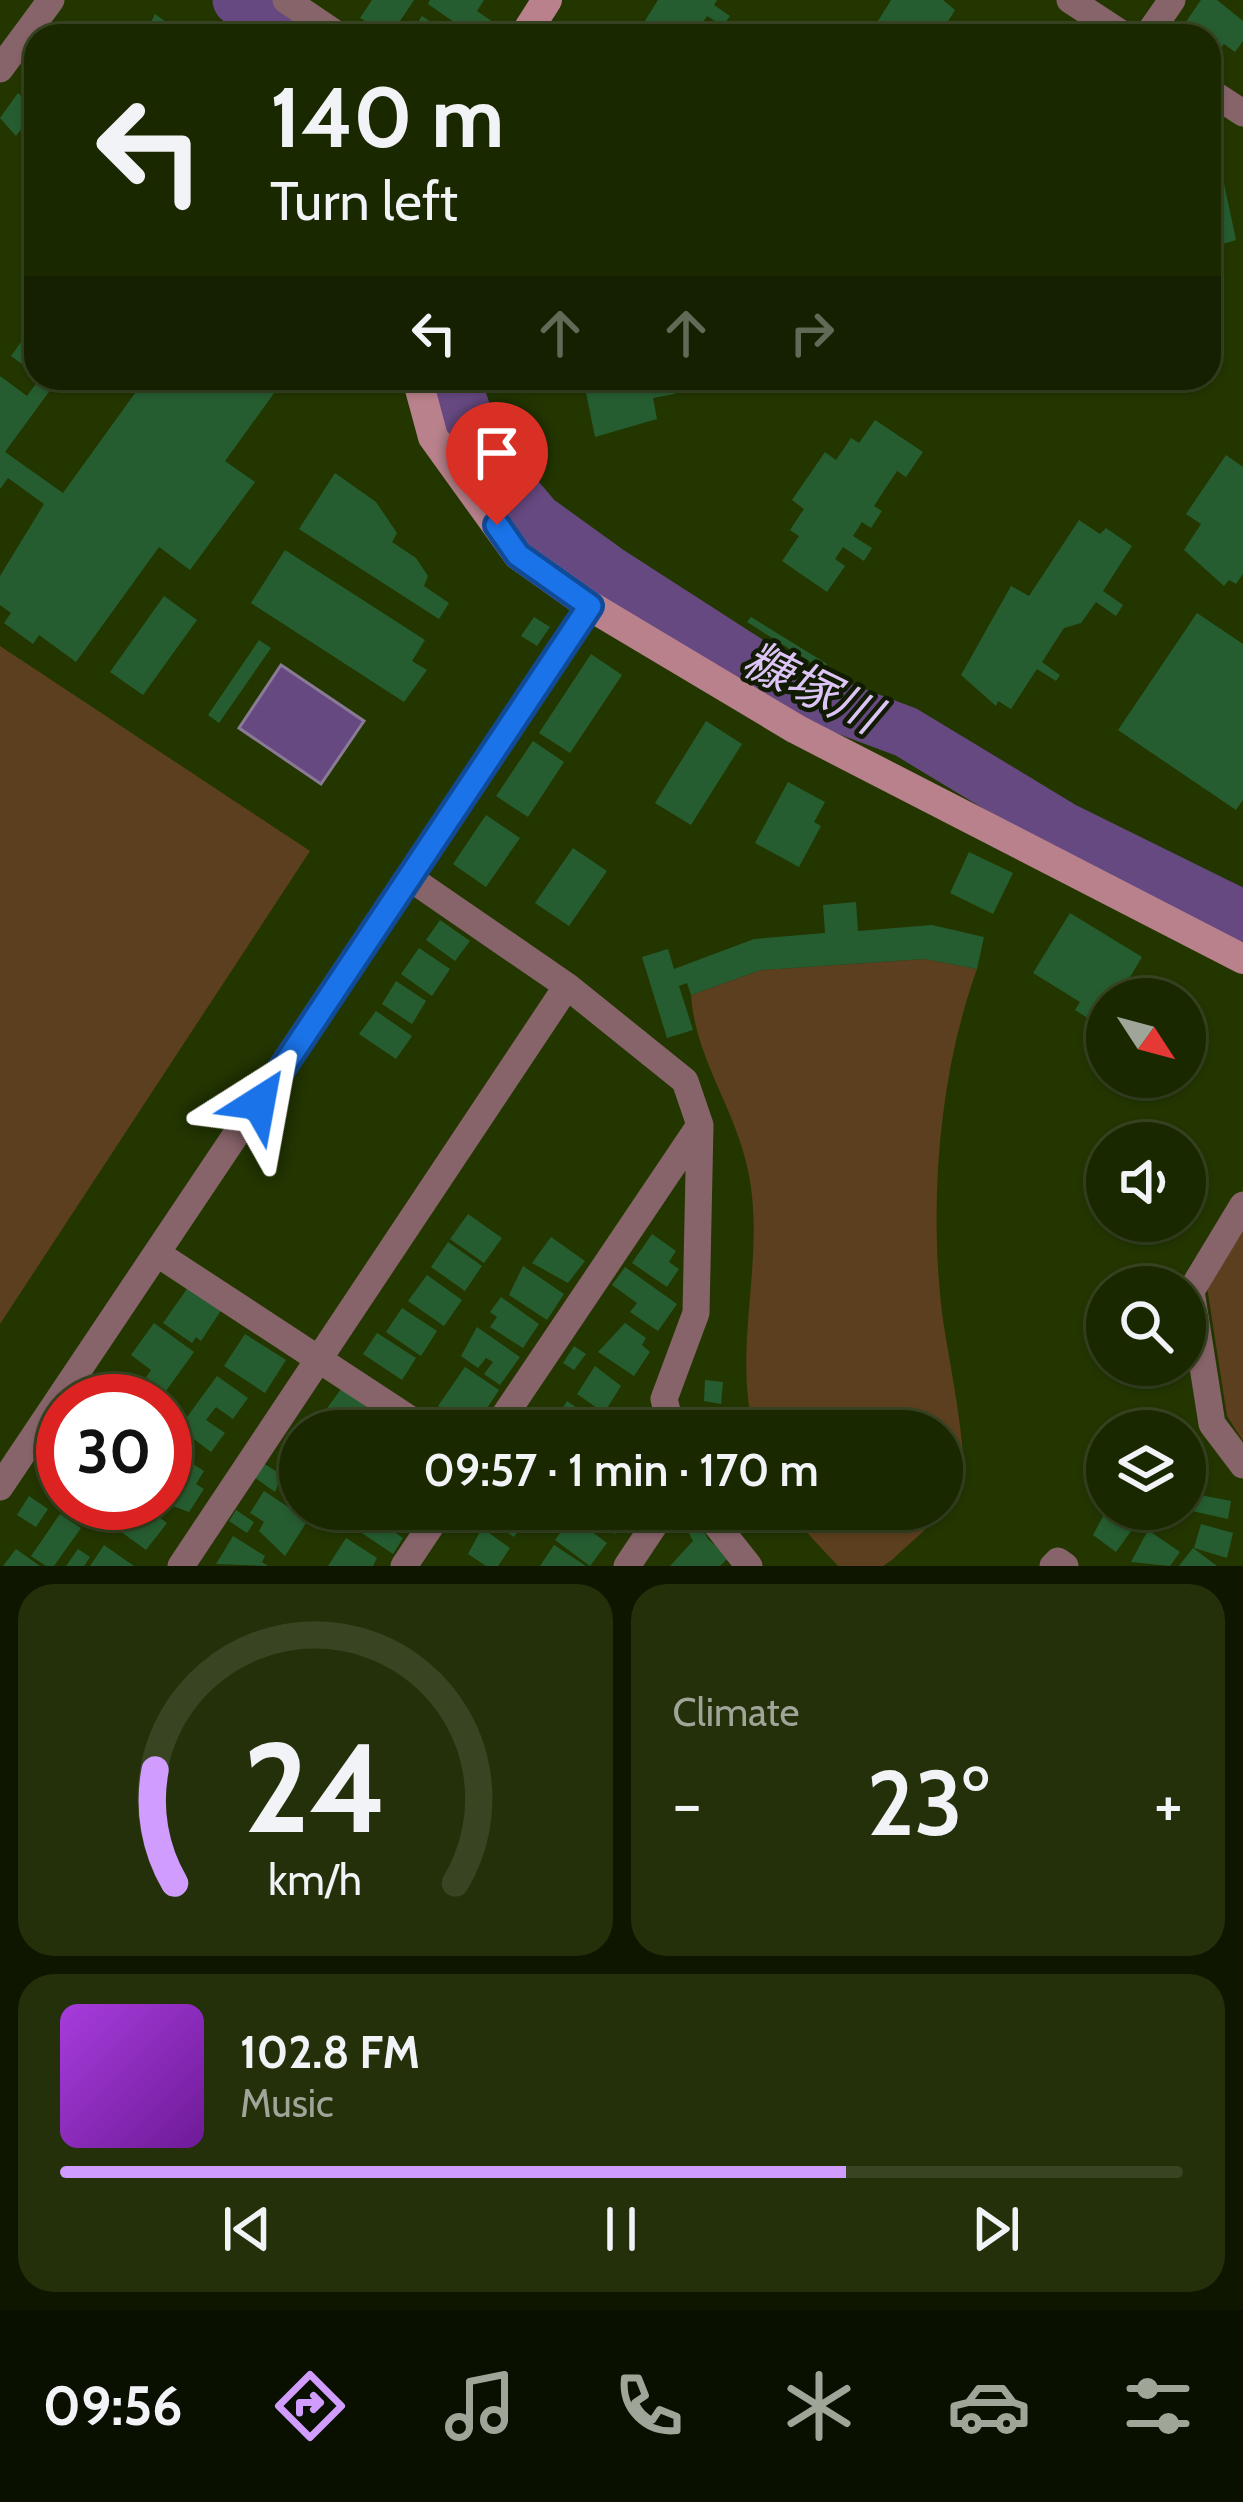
<!DOCTYPE html>
<meta charset="utf-8">
<style>
body{margin:0;font-family:Cabin,"Noto Sans JP",sans-serif;background:#23300a;color:#f1f3f6;height:100vh;display:flex;flex-direction:column;font-size:45px;white-space:nowrap}
*{box-sizing:border-box;margin:0}
p{font-size:39px;color:#9fa699}
.icon{flex:none;width:66px;height:66px;fill:none;stroke:currentColor;stroke-width:2;stroke-linecap:round;stroke-linejoin:round}
.map{position:relative;height:1566px;overflow:hidden}
.details{display:flex;flex-direction:column;gap:18px;padding:18px;background:#0e1600;flex:1}
.details>*{flex:none}
.banner{position:absolute;left:24px;top:24px;width:1197px;height:366px;border-radius:36px;box-shadow:0 3px 9px #0004,0 0 0 3px #384422;background:#1a2800;color:#f1f3f6;overflow:hidden}
.needle{width:78px;rotate:126deg}
.fabs{position:absolute;left:1086px;top:978px;display:grid;gap:24px}
.fabs a{display:grid;place-items:center;width:120px;height:120px;border-radius:50%;background:#1a2800;box-shadow:0 3px 9px #0004,0 0 0 3px #384422;font-size:60px}
.speed{position:absolute;left:36px;top:1374px;display:flex;gap:24px;font-size:60px;font-weight:700;text-align:center}
.speed>*{display:grid;place-content:center;width:156px;height:156px;border-radius:50%;background:#1a2800;box-shadow:0 3px 9px #0004,0 0 0 3px #384422;line-height:1}
.speed .limit{border:18px solid #d22;background:#fff;color:#111}
.pin{position:absolute;display:grid;place-items:center;width:102px;height:102px;color:#fff;margin:-123px -51px;border-radius:50% 50% 50% 0;rotate:-45deg;box-shadow:0 0 12px #0007}
.pin .icon{rotate:45deg}
.me{position:absolute;width:132px;margin:-66px;rotate:34deg;stroke-linejoin:round;filter:drop-shadow(0 0 9px #0008)}
.turn{display:flex;align-items:center;gap:42px;height:252px;padding:0 48px;font-size:54px}
.turn .icon{width:156px;height:156px;stroke-width:2.5}
.turn b{display:block;font-size:84px;line-height:102px}
.lanes{display:flex;align-items:center;height:114px;padding:0 48px;background:#0003;justify-content:center;gap:60px;direction:ltr}
.lanes .off{opacity:.35}
.big{font-size:90px;font-weight:600;line-height:1.1}
.details .card{flex:1;display:flex;flex-direction:column;justify-content:center;gap:18px;min-width:0;padding:0 42px;border-radius:36px;background:#23300a}
.details .dial{align-items:center;gap:0}
.dial svg{height:312px;overflow:visible;fill:none;stroke:#384422;stroke-width:7;stroke-linecap:round;text-anchor:middle}
.dial text{fill:#f1f3f6;stroke:none}
.song{display:flex;align-items:center;gap:36px}
.cover{width:144px;height:144px;border-radius:18px;background:linear-gradient(135deg,hsl(280 70% 55%),hsl(280 70% 35%))}
.played{height:12px;border-radius:6px;background:linear-gradient(90deg,#d09dff 70%,#384422 70%)}
.keys{display:flex;justify-content:space-around;direction:ltr}
.heat{display:flex;justify-content:space-between;align-items:center;font-size:66px;direction:ltr}
.details .tiles{flex:1;display:grid;gap:18px;grid-template-columns:1fr 1fr}
.card:last-child{grid-column:span 2}
.trip{position:absolute;left:279px;top:1410px;width:684px;height:120px;border-radius:60px;background:#1a2800;box-shadow:0 3px 9px #0004,0 0 0 3px #384422;font-weight:600;line-height:120px;text-align:center}
.dock{display:flex;height:192px;justify-content:space-around;align-items:center;background:#0a1000;color:#9fa699}
.dock .icon{width:84px;height:84px}
.dock .current{color:#d09dff}
.dock b{font-size:54px;color:#f1f3f6}
.map>svg:first-child{display:block}
</style>
<div class="map">
<svg width="1243" height="1566" viewBox="0 0 1243 1566">
<rect width="100%" height="100%" fill="#233600"/>
<path fill="#5c3f1e" d="M0,646L310,851L0,1324Z
M925,959L977,969C939,1074 929,1201 942,1313C946,1345 969,1453 962,1477C951,1511 917,1536 892,1560L883,1566H838L785,1509H942V1431H754C731,1343 769,1251 746,1162C732,1104 695,1056 691,995L761,970Z
M1243,1231V1441L1227,1416L1207,1287Z"/>
<path fill="#674981" stroke="#8a7a96" stroke-width="3" d="M281,665L364,721L321,784L239,728Z"/>
<g fill="none" stroke-linecap="round" stroke-linejoin="round">
<path stroke="#674981" stroke-width="51" d="M238,0L290,36
M454,378L477,446L500,476L537,519L609,571L794,690L906,732L1063,827L1243,916"/>
</g>
<path fill="#265d30" d="M372,0H414L390,36L360,18Z
M430,0H484L477,11L493,22L483,36H474L428,4Z
M658,0H717L714,5L730,16L723,26L707,16L700,27L707,32L705,36H654L641,27Z
M891,0H943L955,10L939,36H858L865,25L873,29Z
M1201,0H1217L1243,21V41L1235,52L1224,44L1209,65V36H1176Z
M155,14L185,36H144Z
M422,16L452,36H409Z
M18,93L36,110L16,136L0,118Z
M1222,174L1236,240L1219,245L1221,268L1209,270V176Z
M36,321V374L11,356Z
M0,376L27,396L40,378H59L5,452L63,493L143,382L138,378H285L225,461L255,482L190,570L159,547L76,662L39,635L33,644L4,623L11,613L0,605V576L44,504L8,478L0,489Z
M583,378H652L654,388L673,384L675,394L653,398L657,419L595,437Z
M875,420L923,452L906,477L897,471L874,506L882,511L871,528L862,522L853,536L872,548L864,561L843,547L835,559L845,566L827,592L782,561L799,536L790,530L804,509L792,500L825,452L836,460L851,438L859,443Z
M1226,455L1243,467V574L1236,584L1229,580L1224,586L1184,550L1201,524L1186,514Z
M335,473L376,502L397,533L392,542L416,558L428,576L424,586L449,603L439,619L299,529Z
M1079,520L1100,534L1106,528L1132,546L1103,591L1123,605L1116,616L1096,602L1081,623L1064,628L1042,662L1060,675L1056,681L1037,669L1011,709L998,701L996,706L961,675L1011,586L1029,596Z
M285,550L425,640L412,661L427,670L404,702L251,603Z
M164,596L197,620L143,695L110,672Z
M1197,613L1243,644V800L1236,810L1118,730Z
M534,617L550,627L537,646L521,636Z
M751,617L827,664L823,670L747,622Z
M259,640L271,648L219,723L208,715Z
M591,654L622,675L570,753L539,733Z
M706,721L742,744L691,825L655,803Z
M533,741L564,762L528,817L496,796Z
M788,782L825,802L814,822L821,826L799,867L755,843Z
M486,815L520,838L486,887L453,864Z
M573,848L607,871L569,926L535,903Z
M969,852L1013,873L993,914L950,893Z
M856,902L858,931L932,925L984,937L977,969L925,959L761,970L691,995L687,983L679,986L693,1030L667,1038L642,957L668,949L674,969L754,939L825,933L823,905Z
M1070,913L1142,957L1117,999H1107V1016L1097,1010L1091,1020L1075,1010L1080,1002L1033,973Z
M440,920L470,941L455,961L426,940Z
M419,948L450,969L432,996L401,974Z
M396,981L426,1001L412,1024L382,1004Z
M376,1011L412,1036L396,1059L359,1034Z
M468,1214L502,1238L484,1263L450,1239Z
M652,1234L676,1251L669,1262L679,1269L667,1287L632,1263Z
M551,1237L585,1261L568,1283L532,1263Z
M448,1242L482,1266L465,1291L431,1267Z
M523,1266L564,1294L547,1320L509,1295Z
M625,1267L677,1304L658,1331L630,1312L637,1303L612,1285Z
M427,1275L462,1300L444,1326L408,1301Z
M189,1286L222,1309L201,1341L196,1337L192,1343L163,1323Z
M501,1297L539,1324L523,1348L490,1327L497,1317L490,1312Z
M402,1308L437,1331L421,1356L386,1332Z
M154,1323L194,1352L166,1391L146,1377L151,1370L131,1355Z
M625,1323L646,1338L642,1345L650,1352L634,1376L598,1352Z
M477,1327L520,1357L500,1385L484,1374L493,1362L486,1358L478,1368L461,1356Z
M377,1333L416,1358L402,1380L363,1354Z
M245,1334L286,1360L265,1393L224,1366Z
M574,1346L586,1354L574,1370L563,1363Z
M595,1366L621,1386L604,1413L577,1394Z
M465,1367L499,1390L476,1425L467,1418L464,1423L438,1406Z
M108,1372L114,1376L104,1394L93,1388Z
M128,1376L162,1401H110Z
M217,1376L248,1398L233,1419L216,1407L206,1420L225,1433L211,1452L179,1428Z
M705,1380L723,1382L721,1404L704,1401Z
M341,1389L376,1413L364,1431H347L323,1414Z
M567,1401L589,1416L579,1431H566L554,1422Z
M179,1455L204,1471L196,1484L204,1489L189,1512L165,1503V1475Z
M263,1463L282,1475L275,1492L254,1477Z
M291,1467L300,1473V1505L279,1491Z
M63,1488V1503H84L74,1518L53,1503Z
M264,1491L308,1520L285,1556L259,1531L264,1522L250,1513Z
M1195,1494L1231,1501L1228,1519L1192,1511Z
M29,1496L48,1509L36,1527L17,1515Z
M117,1503H140L167,1523L146,1550L105,1520Z
M352,1509H388L396,1514L387,1527L403,1538L393,1554L344,1521Z
M502,1509H532L514,1537L493,1523Z
M580,1509H625L635,1516L615,1534Z
M691,1509L708,1539L729,1557L720,1566H670L693,1541L682,1520Z
M1107,1509H1123L1139,1520L1116,1552L1093,1535Z
M236,1510L254,1522L247,1533L229,1521Z
M60,1514L81,1528L54,1566H46L31,1556Z
M572,1517L607,1543L590,1566L555,1540Z
M1201,1524L1233,1533L1227,1558L1194,1548Z
M482,1528L510,1548L498,1566H486L468,1554Z
M1148,1530L1180,1552L1170,1566L1131,1562Z
M233,1536L265,1556L262,1562L268,1566L216,1564Z
M346,1538L377,1558L373,1566H328Z
M104,1545L134,1566H90Z
M554,1545L586,1566H540Z
M1193,1548L1217,1566H1179Z
M16,1549L40,1566H3Z
M78,1549L90,1557L84,1566H66Z"/>
<g fill="none" stroke-linecap="round" stroke-linejoin="round">
<path stroke="#87646a" stroke-width="27" d="M286,0L339,36
M1070,0L1125,36
M1147,36L1172,0
M0,69L51,0
M1209,91L1243,113
M410,878L567,986L685,1081L700,1125L494,1431
M1243,1205L1191,1291L1212,1424L1243,1465
M158,1254L428,1431
M672,1431L664,1399L696,1313L700,1125
M0,1487L590,606
M704,1509L749,1566
M181,1566L567,986
M404,1566L442,1509
M627,1566L665,1509
M1053,1566L1058,1561L1065,1566"/>
<path stroke="#b8818b" stroke-width="30" d="M524,36L547,0
M417,378L433,437L518,555L590,606L796,729L1243,959"/>
</g>
<g fill="none" stroke-linecap="round" stroke-linejoin="round">
<defs>
<path id="route" d="M259,1103L590,606L518,555L497,525"/>
</defs>
<use href="#route" stroke="#114b97" stroke-width="30"/>
<use href="#route" stroke="#1a73e8" stroke-width="21"/>
</g>
<g text-anchor="middle" stroke-width="9" stroke-linejoin="round" paint-order="stroke">
<g font-size="48" font-style="italic" fill="#ddc4f7" stroke="#111b01">
<text transform="translate(812 687) rotate(26)" y="17">糠塚川</text>
</g>
</g>
</svg>
<div class="fabs">
<a><svg class="needle" viewBox="-14 -14 28 28"><path d="M0-13l5 13h-10z" fill="#e53935"/><path d="M0 13l5-13h-10z" fill="#9fa699"/></svg></a>
<a><svg class="icon" aria-label="sound" viewBox="0 0 24 24"><path d="M4 9h4l5-4v14l-5-4H4zM17 9q2 3 0 6"/></svg></a>
<a><svg class="icon" aria-label="search" viewBox="0 0 24 24"><circle cx="10" cy="10" r="6"/><path d="M15 15l6 6"/></svg></a>
<a><svg class="icon" aria-label="layers" viewBox="0 0 24 24"><path d="M12 4l9 5-9 5-9-5zM3 14l9 5 9-5"/></svg></a>
</div>
<div class="speed"><div class="limit">30</div></div>
<div class="pin" style="left:497px;top:525px;background:#d93025"><svg class="icon" aria-label="arrive" viewBox="0 0 24 24"><path d="M6 21V4h12l-3 4 3 4H6"/></svg></div>
<svg class="me" style="left:259px;top:1103px" viewBox="-20 -20 40 40"><path d="M0-17L14 15 0 8-14 15z" fill="#1a73e8" stroke="#fff" stroke-width="4"/></svg>
<div class="trip">09:57 · 1 min · 170 m</div>
<div class="banner">
<div class="turn"><svg class="icon" aria-label="left" viewBox="0 0 24 24"><path d="M17 20v-9H6M10 6l-5 5 5 5"/></svg><div><b>140 m</b>Turn left</div></div>
<div class="lanes"><svg class="icon" aria-label="left" viewBox="0 0 24 24"><path d="M17 20v-9H6M10 6l-5 5 5 5"/></svg><svg class="icon off" aria-label="ahead" viewBox="0 0 24 24"><path d="M12 20V5M6 11l6-6 6 6"/></svg><svg class="icon off" aria-label="ahead" viewBox="0 0 24 24"><path d="M12 20V5M6 11l6-6 6 6"/></svg><svg class="icon off" aria-label="right" viewBox="0 0 24 24"><path d="M7 20v-9h11M14 6l5 5-5 5"/></svg></div>
</div>
</div>
<section class="details">
<div class="tiles">
<div class="card dial"><svg viewBox="0 0 100 80">
<path d="M14 69A42 42 0 1 1 86 69"/>
<path d="M14 69A42 42 0 0 1 9 40" stroke="#d09dff"/>
<text x="50" y="56" font-size="32" font-weight="700">24</text>
<text x="50" y="72" font-size="11">km/h</text>
</svg></div>
<div class="card"><p>Climate</p>
<div class="heat"><a>−</a><b class="big">23°</b><a>+</a></div>
</div>
<div class="card">
<div class="song"><i class="cover"></i><div><b>102.8 FM</b><p>Music</p></div></div>
<div class="played"></div>
<div class="keys"><svg class="icon" aria-label="previous" viewBox="0 0 24 24"><path d="M18 5L8 12l10 7zM5 5v14"/></svg><svg class="icon" aria-label="pause" viewBox="0 0 24 24"><path d="M8 5v14M16 5v14"/></svg><svg class="icon" aria-label="next" viewBox="0 0 24 24"><path d="M6 5l10 7-10 7zM19 5v14"/></svg></div>
</div>
</div>
</section>
<nav class="dock">
<b>09:56</b>
<svg class="icon current" aria-label="directions" viewBox="0 0 24 24"><path d="M12 3l9 9-9 9-9-9zM9 14v-3h6M13 9l2 2-2 2"/></svg>
<svg class="icon" aria-label="music" viewBox="0 0 24 24"><path d="M9 18V5l10-2v13"/><circle cx="6" cy="18" r="3"/><circle cx="16" cy="16" r="3"/></svg>
<svg class="icon" aria-label="phone" viewBox="0 0 24 24"><path d="M5 4h4l2 5-3 2q2 4 5 5l2-3 5 2v4C11 20 4 13 5 4z"/></svg>
<svg class="icon" aria-label="climate" viewBox="0 0 24 24"><path d="M12 3v18M4 7l16 10M4 17L20 7"/></svg>
<svg class="icon" aria-label="car" viewBox="0 0 24 24"><path d="M5 17H2v-5l4-1 3-4h7l3 4 3 1v5h-3M9 17h6M6 11h13"/><circle cx="7" cy="17" r="2"/><circle cx="17" cy="17" r="2"/></svg>
<svg class="icon" aria-label="filters" viewBox="0 0 24 24"><path d="M4 7h16M4 17h16"/><circle cx="9" cy="7" r="2"/><circle cx="15" cy="17" r="2"/></svg>
</nav>
